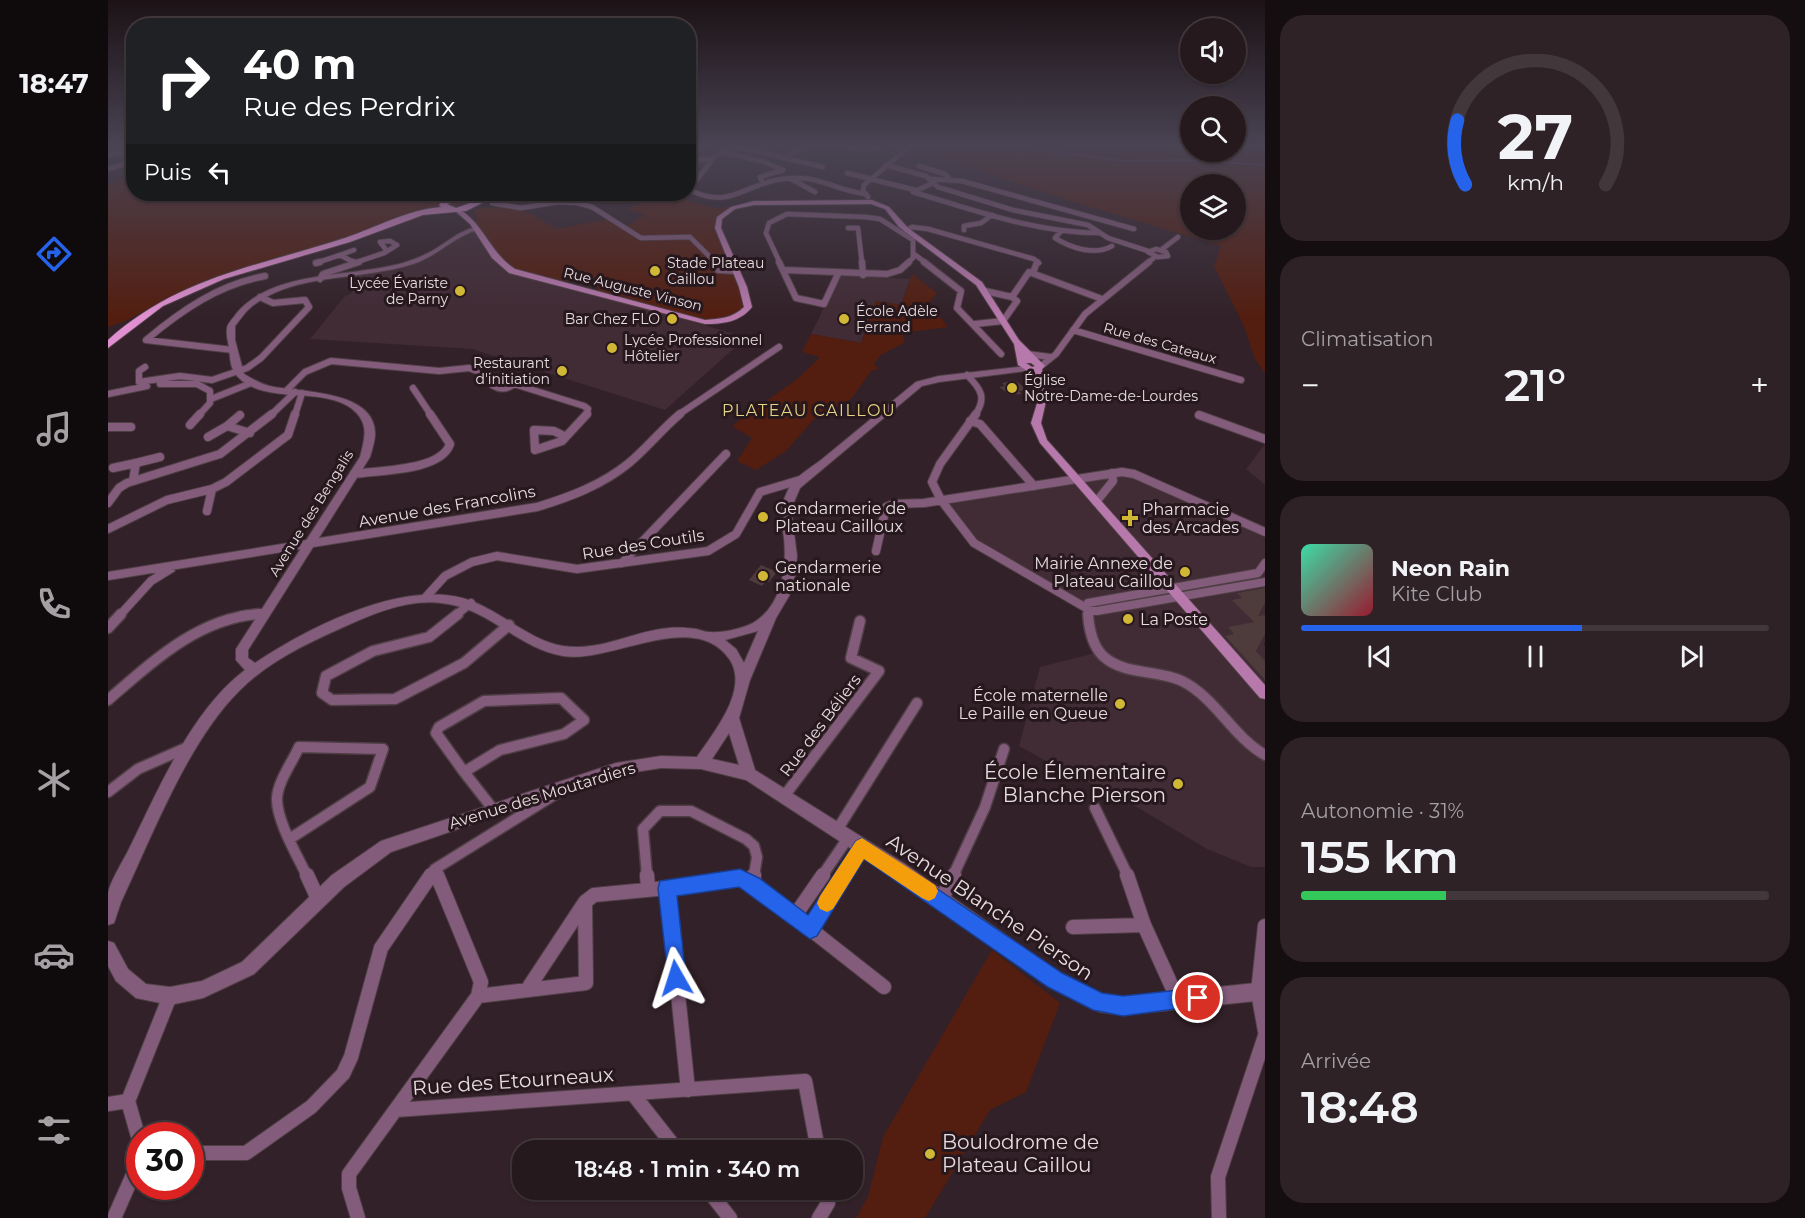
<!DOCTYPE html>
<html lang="fr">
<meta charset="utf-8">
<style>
body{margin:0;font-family:Montserrat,sans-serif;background:#2e2227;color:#f1f3f6;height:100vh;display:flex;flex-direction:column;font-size:22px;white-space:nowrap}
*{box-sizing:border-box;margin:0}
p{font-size:20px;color:#a4a0a4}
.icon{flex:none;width:33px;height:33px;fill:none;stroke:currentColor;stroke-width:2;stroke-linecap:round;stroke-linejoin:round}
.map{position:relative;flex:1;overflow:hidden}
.side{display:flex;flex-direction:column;gap:15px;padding:15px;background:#150e10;width:540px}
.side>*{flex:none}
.hud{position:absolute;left:18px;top:18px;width:570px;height:183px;border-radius:24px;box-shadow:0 2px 4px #0004,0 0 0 2px #42383c;background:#202124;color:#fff;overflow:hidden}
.fabs{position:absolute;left:1072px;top:18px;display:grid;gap:12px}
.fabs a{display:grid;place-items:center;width:66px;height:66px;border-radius:50%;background:#26191e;box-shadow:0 2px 4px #0004,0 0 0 2px #42383c;font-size:30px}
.speed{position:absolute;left:18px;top:1122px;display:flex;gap:12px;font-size:30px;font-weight:700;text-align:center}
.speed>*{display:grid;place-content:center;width:78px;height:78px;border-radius:50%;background:#26191e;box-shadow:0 2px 4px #0004,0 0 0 2px #42383c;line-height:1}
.speed .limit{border:9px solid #d22;background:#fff;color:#111}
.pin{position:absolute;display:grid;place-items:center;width:51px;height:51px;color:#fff;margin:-26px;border:3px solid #fff;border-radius:50%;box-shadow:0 2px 6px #0007}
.me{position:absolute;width:66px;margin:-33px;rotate:354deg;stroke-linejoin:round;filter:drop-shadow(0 0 4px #0008)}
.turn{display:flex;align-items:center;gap:21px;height:126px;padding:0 18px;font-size:27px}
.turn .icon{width:78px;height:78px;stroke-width:2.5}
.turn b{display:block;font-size:42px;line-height:51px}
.then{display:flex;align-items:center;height:57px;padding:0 18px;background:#0003;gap:12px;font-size:22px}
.big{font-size:45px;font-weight:600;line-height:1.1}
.side .card{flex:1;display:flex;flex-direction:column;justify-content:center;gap:9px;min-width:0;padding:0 21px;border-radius:24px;background:#2e2227}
.side .dial{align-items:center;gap:0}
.dial svg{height:156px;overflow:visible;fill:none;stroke:#42383c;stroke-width:7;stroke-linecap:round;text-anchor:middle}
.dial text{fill:#f1f3f6;stroke:none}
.song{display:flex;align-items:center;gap:18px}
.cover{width:72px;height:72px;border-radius:9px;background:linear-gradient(135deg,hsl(160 70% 55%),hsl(350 70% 35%))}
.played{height:6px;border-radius:3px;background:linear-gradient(90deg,#2563eb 60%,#42383c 60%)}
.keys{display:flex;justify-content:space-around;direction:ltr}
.heat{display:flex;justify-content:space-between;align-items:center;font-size:33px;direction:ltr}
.charge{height:9px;border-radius:4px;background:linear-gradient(90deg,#34c759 31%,#42383c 0)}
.trip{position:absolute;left:404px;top:1140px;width:351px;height:60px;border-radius:24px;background:#26191e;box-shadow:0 2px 4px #0004,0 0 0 2px #42383c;font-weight:600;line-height:60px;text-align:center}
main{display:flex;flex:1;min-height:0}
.tab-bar{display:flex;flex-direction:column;width:108px;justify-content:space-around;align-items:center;background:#0f0a0c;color:#a4a0a4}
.tab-bar .icon{width:42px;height:42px}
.tab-bar .selected{color:#2563eb}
.tab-bar b{font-size:27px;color:#f1f3f6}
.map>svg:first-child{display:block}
</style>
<main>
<nav class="tab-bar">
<b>18:47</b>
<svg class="icon selected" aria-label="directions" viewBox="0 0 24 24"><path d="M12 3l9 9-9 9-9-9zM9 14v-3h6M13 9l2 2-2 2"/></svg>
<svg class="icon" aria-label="music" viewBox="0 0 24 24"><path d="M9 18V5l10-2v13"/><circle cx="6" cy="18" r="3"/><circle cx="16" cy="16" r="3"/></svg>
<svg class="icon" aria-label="phone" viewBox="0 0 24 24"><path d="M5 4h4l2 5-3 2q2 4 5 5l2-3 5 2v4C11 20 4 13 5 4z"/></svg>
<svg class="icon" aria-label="climate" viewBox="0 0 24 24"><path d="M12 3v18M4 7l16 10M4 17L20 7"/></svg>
<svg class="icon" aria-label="car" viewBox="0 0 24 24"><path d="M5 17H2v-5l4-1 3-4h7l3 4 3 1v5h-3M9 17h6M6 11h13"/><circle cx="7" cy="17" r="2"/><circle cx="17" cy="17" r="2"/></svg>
<svg class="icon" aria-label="filters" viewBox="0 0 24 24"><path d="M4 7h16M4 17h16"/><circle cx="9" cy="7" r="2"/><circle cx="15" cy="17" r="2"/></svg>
</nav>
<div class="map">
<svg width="1157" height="1218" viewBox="0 0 1157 1218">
<rect width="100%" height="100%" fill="#322128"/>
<path fill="#412b34" d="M368,229L392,264L630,335L631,344L557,410L364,349L202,339L236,297L244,293V276L294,265L330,250L352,233Z
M732,275L802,279L793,305L768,301L753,343L703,334Z
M1157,444V485L1138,469Z
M1014,472L1157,534V643H1155L1157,646V867H1143L1099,849L1012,797L956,771L911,746L932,667L991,652L980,609L878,550L833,500Z"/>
<path fill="#531e10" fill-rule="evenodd" d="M791,146H1083V152H1128V146H1157V373L1147,359L1136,326L1106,266L1113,246L940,194L853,164L793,150ZM1083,184H1128V230H1083Z
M25,176L26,194H363L366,200L63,296L18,321L0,327V184Z
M557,194L608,209L633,205L625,208L609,222L640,302L630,317L597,322L494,296L488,285C467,279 418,282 402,269C388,257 376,237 363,223L369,221L367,210C407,202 415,209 448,229L501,219L517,228L537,215L519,209Z
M804,274L829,293L821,303L840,327L794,333L797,342L773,355L766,363L770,369L763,371L744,398L706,419L678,451L648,470L629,461L644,438L624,426L689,379L712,357L694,352L703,334L753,343L768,301L793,305Z
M884,950L952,1003L918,1092L882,1110L817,1218H748L760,1197L775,1137Z"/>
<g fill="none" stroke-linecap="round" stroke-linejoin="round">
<path stroke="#664578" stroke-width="1.5" d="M906,146L1015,161L1075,160L1157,165"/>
</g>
<path fill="#4e3b3c" d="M905,381L911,383L918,390L911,391L914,394L902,395L891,387L897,386L894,383Z
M653,565L669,572L661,582L658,581L654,586L641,580Z
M1157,588V603L1150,616L1157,615V634L1148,651L1157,661V680L1117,636L1126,634L1120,627L1146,622L1124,600L1134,598L1129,593Z"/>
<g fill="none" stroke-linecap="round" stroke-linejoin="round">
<defs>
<path id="minor-far4" d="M626,146L715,167
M627,146L607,156L584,186V191C621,208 634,187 668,180C710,172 720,189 758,194
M737,146L753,149L779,146
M614,152L654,161L675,170L652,177L655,184
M0,155L26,150
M675,158L698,146
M580,160L604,159
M778,165L818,176L830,187L905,210L980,225L1000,238L1040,251
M811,166L837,174L842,180
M0,169L26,161
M739,173L807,190
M683,179L707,192
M822,179L854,181L1026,229
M825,183L805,192C866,210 928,233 992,233
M760,197L755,191L756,185L802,146
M384,203L413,208L450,202L470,203L484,207L533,238L582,237L608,263
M740,228H750L754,263
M798,230L804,227L820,229L926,259L931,263
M856,230V226L873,223L884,215
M953,231L947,238C963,248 987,256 1004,246
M1048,249L1058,252L1060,256L1050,257L1040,252Z
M1053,250L1070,237
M806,254L818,263
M232,255L246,250
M208,263L232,255L247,263
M246,263L276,253L289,245L282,241L272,242L279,251
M672,263L658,233L661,223L679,214L758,217L772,219L805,240V258L799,263
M1039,263L1047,257"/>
<path id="minor-far3" d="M245,262L247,263
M607,262L610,270L628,271
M671,262L688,298L716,304L730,274
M754,262L755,275
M816,262L853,291L849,308L893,354
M208,263L212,262
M676,270L779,274L792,270L801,262
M925,273L929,262
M212,279L215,274L251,262
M904,297L921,272L994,299
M867,324L895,321L909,301L904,297L877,291
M965,330L1133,380
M125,350L38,340C74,310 110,285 157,276
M919,354L942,357
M933,366L948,354L977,314L1041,262
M37,367L31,371V382L72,376L104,380L139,368L153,358L201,307L197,300L165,303L152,297
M859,375C873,389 879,398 867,415
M385,377L384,385C392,390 399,390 406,384
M52,384H89L102,391V403L91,415
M305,388L323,415
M178,391L197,372L223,361L331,371L361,368L385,377L398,378L406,384L476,406L480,409L478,415
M0,394L39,386
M103,399L143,383
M163,415L187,392
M187,415L194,393
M570,415L671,347"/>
<path id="minor-far2" d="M868,414L832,464L824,482L833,500L866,543L980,609L989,611L1157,582
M1091,415L1157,439
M862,421L872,424L926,486
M82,425L92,414
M119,426L132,415
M0,427H23
M456,436L446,431L426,430L427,450L454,441L479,414
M100,437L119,426L142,433
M28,463L52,457
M5,468L28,463L25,481
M246,474C272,470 333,471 342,444L322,414
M988,502L1005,481L1004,473
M0,503L11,488L19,483L112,454L164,414
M99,511L104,489
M0,529L59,500L104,489L118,482L180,435L187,414
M768,551L778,507L785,504L816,503L1014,472L1026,474L1157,532
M514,563L618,454
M0,576L429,507C462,497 494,485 521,463C539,448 554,429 572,414
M317,598L337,576L364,562L389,556L469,569L600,551L628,534L652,492L692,480
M12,615L43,581L64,568
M134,615L158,613
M348,615L363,603
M980,615V603L1150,573L1157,563"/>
<path id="minor-far1" d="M350,614L321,637L265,651L218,676L214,693L224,700L287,699L356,663L401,625
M980,614C981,629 984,645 995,656C1017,676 1049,669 1074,681C1108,698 1124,736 1157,755
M0,628L13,614
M453,698L476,720L456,734L392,750L356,772L328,733L331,727L376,701Z
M0,700C44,662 90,618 151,614
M356,772L385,809
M0,792L30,769L80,747
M677,795L771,671L743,658L752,621
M987,808L1020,876
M729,830L809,703
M183,838L262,787L275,749L191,747C184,763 170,781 169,798C168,820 190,857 199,876
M327,869L330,876
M322,876L327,869L454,790
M539,876L535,829L552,811H583L638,839L646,846L649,857L646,876
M714,876L740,838
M735,876L754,847
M845,876L877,807L896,749"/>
<path id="minor" d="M199,875L210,899
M539,875L540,888
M1019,875L1036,925L1070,1000
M645,884L646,875
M833,900L846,875
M686,917L715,875
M1157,926L1150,992L1157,1031
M965,927L1036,925
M702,929L736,875
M419,990L477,902
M370,996L478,983L477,902L486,895L559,888
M580,1090L559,888L632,878L645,884L776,987
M525,1094L569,1150
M0,1104L20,1101
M288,1110L697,1081L710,1150
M32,1143L20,1101L62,996
M82,1153H138L203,1107L235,1074L243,1057L273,948L323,875
M600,1190L622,1218
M6,1218L32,1159
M250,1218L241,1188V1174L370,996L373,982L329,875
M711,1218L720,1203L717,1190
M1111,1218L1110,1177L1157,1036"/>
<path id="tertiary" d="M368,227L370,228V230C346,236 330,256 305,264C254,281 184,272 142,308C136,313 132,320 127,326V340L136,374C146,380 155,385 166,387C194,392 268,391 267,434C267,441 264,450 262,457L140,650V658L147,663C201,627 302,575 366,602C396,614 423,641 455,646C492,652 525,631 561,628C571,627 579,628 588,629C593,630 597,632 601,632C615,633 633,629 645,623C674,606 679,568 676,538C675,529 671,516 674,507C675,500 679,492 682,486C688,476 704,467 713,460C745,434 776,408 808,382L831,376L920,366V370L917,371L831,382L814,386L692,488L683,509L689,556L687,576L681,596L668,618L642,680L631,718L647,770L797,864L953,974L994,994L1015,997L1157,982V1000L1015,1015L992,1012L941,986L785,876L638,780L593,769L553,768L508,775L283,852L236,887L146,974L95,998L62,1005L28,998L8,981L0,966V941L6,943L20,969L38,984L62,987L94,981L134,962L224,875L273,841L508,763L553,756L589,757C606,732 641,690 622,660C587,607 503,664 455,656C412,649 383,611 340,604C306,597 271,611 240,625C202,642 162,660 132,690C80,741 44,836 13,902L6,923L0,925C0,915 0,902 0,893C3,879 16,860 22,847C51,788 84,710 137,670L128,660V649L252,457C257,437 262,423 243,408C213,386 157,405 130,377C122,370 122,357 121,347C120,341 118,335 119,329C119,323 125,319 128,314C165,269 243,278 295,263C305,260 315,256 324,251C340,242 350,231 368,227ZM650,631L636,663L628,649L617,640ZM621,733L631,765L604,759Z"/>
<path id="secondary" d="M764,200L781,207L800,228L874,282L911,340L937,366L934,369L939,397L933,423L939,440L1157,685V699L1152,698L932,443L923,423L931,397L926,372H921L910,365L906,344L868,285L791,227L777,209L763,204L646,205L627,209L614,219L613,228L639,287L644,307C632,322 615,324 597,324L401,273L384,258L362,224L346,210L351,209C376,224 382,253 407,269L597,320C612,319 625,318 636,307L631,287L607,228L609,217L623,207L646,201ZM918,363H923L927,366L924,367Z"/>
<path id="primary" d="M383,194H392L358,211L315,215L242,242L116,279L55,306L0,348V340C70,277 151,266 237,238C269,227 299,210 333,207L331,205C339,194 361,189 371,199ZM353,199L363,200L365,202L348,208L339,204Z"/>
</defs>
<use href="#minor-far4" stroke="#4f3f45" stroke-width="6"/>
<use href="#minor-far3" stroke="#4f3f45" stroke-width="8"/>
<use href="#minor-far2" stroke="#4f3f45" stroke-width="10"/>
<use href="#minor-far1" stroke="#4f3f45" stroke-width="13"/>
<use href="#minor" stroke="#4f3f45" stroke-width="16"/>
<use href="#tertiary" stroke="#4f3f45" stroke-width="2"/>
<use href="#secondary" stroke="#4f3f45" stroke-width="2"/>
<use href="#primary" stroke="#4f3f45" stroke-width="2"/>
<use href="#minor-far4" stroke="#835c7b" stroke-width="4.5"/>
<use href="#minor-far3" stroke="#835c7b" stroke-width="6"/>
<use href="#minor-far2" stroke="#835c7b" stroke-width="8"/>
<use href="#minor-far1" stroke="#835c7b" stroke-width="10"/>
<use href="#minor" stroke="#835c7b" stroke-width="14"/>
<use href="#tertiary" fill="#835c7b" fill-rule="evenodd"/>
<use href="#secondary" fill="#b779ac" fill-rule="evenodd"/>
<use href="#primary" fill="#e090d1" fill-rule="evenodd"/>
</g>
<linearGradient id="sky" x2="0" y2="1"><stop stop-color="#1c1216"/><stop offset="0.46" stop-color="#494353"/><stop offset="1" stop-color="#494353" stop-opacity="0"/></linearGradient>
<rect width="1157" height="317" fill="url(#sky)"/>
<path fill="#2563eb" stroke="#184099" stroke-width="1.5" d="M754,838L954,973L994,993L1015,996L1090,988L1097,991L1100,998L1097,1005L1015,1016L985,1010L940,987L756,859L709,936L702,939L631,887L569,896L578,978L575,985L568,988L561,985L550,888L552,881L632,869L651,878L700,915L748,841Z"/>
<path fill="#f59e0b" d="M754,838L827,885L830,891L827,898L821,901L814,898L756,859L725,909L719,912L712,909L709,903L712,896L748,841Z"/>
<g fill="#d1b736" stroke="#27181e" stroke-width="2">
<circle cx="547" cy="271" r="6"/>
<circle cx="352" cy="291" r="6"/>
<circle cx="564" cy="319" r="6"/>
<circle cx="736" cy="319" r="6"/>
<circle cx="504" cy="348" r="6"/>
<circle cx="454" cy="371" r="6"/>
<circle cx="904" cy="388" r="6"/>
<circle cx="655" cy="517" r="6"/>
<path d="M1019 509h6v6h6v6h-6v6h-6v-6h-6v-6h6z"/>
<circle cx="1077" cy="572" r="6"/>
<circle cx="655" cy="576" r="6"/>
<circle cx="1020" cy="619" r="6"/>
<circle cx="1012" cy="704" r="6"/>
<circle cx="1070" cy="784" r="6"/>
<circle cx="822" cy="1154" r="6"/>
</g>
<g text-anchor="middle" stroke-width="6" stroke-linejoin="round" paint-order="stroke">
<g font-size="14" fill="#e7dce0" stroke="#27181e" text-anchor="start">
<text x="559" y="268">Stade Plateau<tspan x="559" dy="16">Caillou</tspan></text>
<text x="340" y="288" text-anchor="end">Lycée Évariste<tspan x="340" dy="16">de Parny</tspan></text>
<text x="748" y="316">École Adèle<tspan x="748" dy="16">Ferrand</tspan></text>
<text x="552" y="324" text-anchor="end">Bar Chez FLO</text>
<text x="516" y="345">Lycée Professionnel<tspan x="516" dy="16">Hôtelier</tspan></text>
<text x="442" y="368" text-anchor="end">Restaurant<tspan x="442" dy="16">d'initiation</tspan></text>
<text x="916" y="385">Église<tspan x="916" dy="16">Notre-Dame-de-Lourdes</tspan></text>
</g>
<g font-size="14" fill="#e7dce0" stroke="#27181e">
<text transform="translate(525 289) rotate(14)" y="5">Rue Auguste Vinson</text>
<text transform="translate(1052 343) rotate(16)" y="5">Rue des Cateaux</text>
<text transform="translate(203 513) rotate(-58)" y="5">Avenue des Bengalis</text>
</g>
<g font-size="16" letter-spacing="1.5" fill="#e5d486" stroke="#27181e">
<text x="701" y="416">PLATEAU CAILLOU</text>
</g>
<g font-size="16" fill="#e7dce0" stroke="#27181e">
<text transform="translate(339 506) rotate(-10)" y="6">Avenue des Francolins</text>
<text transform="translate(535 544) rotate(-9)" y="6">Rue des Coutils</text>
<text transform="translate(712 725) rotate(-53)" y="6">Rue des Béliers</text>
<text transform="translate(434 795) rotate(-17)" y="6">Avenue des Moutardiers</text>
</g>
<g font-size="16" fill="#e7dce0" stroke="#27181e" text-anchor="start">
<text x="667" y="514">Gendarmerie de<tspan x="667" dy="18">Plateau Cailloux</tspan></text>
<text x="1034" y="515">Pharmacie<tspan x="1034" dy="18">des Arcades</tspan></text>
<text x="1065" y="569" text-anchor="end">Mairie Annexe de<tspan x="1065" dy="18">Plateau Caillou</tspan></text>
<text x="667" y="573">Gendarmerie<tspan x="667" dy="18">nationale</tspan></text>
<text x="1032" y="625">La Poste</text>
<text x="1000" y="701" text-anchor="end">École maternelle<tspan x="1000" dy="18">Le Paille en Queue</tspan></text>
</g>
<g font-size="20" fill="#e7dce0" stroke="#27181e" text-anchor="end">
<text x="1058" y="779">École Élementaire<tspan x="1058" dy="23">Blanche Pierson</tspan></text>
<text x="834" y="1149" text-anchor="start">Boulodrome de<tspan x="834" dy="23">Plateau Caillou</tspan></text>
</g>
<g font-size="20" fill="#e7dce0" stroke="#27181e">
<text transform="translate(882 907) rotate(34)" y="7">Avenue Blanche Pierson</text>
<text transform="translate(405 1081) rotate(-4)" y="7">Rue des Etourneaux</text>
</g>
</g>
</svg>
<div class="fabs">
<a><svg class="icon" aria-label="sound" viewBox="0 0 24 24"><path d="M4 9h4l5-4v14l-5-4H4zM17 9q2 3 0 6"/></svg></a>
<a><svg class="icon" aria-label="search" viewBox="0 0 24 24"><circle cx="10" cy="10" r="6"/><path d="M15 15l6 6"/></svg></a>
<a><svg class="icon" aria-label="layers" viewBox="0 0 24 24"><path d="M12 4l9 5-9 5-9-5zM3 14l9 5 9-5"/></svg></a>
</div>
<div class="speed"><div class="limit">30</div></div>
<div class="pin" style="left:1090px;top:998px;background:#d93025"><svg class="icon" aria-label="arrive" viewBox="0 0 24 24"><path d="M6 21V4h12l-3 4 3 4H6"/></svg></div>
<svg class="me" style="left:568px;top:978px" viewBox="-20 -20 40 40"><path d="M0-17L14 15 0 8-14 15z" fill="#2563eb" stroke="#fff" stroke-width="4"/></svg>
<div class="trip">18:48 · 1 min · 340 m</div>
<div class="hud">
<div class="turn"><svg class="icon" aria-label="right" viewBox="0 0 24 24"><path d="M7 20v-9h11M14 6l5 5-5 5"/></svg><div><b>40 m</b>Rue des Perdrix</div></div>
<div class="then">Puis<svg class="icon" aria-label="left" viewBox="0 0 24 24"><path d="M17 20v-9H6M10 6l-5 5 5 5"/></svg></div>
</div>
</div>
<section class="side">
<div class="card dial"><svg viewBox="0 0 100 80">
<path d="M14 69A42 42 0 1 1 86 69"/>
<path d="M14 69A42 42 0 0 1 10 36" stroke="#2563eb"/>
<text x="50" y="56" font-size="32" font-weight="700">27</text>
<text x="50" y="72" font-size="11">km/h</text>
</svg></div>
<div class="card"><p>Climatisation</p>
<div class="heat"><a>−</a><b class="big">21°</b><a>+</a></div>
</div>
<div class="card">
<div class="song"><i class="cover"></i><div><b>Neon Rain</b><p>Kite Club</p></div></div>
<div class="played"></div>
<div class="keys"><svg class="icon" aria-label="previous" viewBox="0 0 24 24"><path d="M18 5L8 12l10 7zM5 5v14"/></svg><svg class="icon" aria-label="pause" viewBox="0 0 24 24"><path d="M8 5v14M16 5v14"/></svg><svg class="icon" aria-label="next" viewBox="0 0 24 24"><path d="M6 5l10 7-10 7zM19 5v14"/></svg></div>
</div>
<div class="card"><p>Autonomie · 31%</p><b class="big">155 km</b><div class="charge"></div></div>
<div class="card"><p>Arrivée</p><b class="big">18:48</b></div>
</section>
</main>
